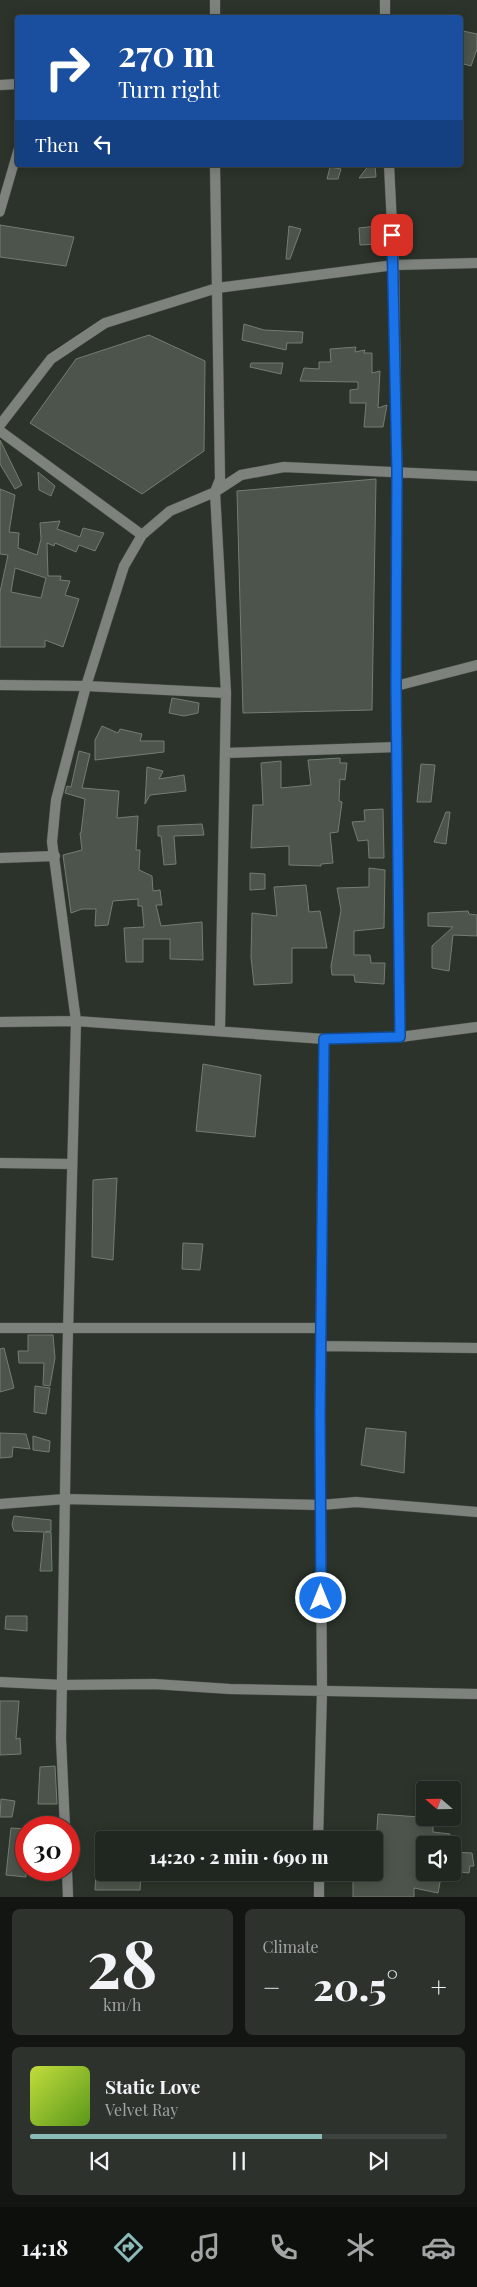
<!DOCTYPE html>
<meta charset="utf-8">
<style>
body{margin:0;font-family:"Playfair Display",serif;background:#2d322d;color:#f1f3f6;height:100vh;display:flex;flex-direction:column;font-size:19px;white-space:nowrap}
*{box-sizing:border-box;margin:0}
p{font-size:16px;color:#a2a5a5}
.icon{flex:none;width:28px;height:28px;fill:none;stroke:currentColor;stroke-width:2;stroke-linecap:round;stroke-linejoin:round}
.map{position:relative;height:1897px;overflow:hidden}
.drawer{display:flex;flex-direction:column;gap:12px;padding:12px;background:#121512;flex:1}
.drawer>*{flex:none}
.top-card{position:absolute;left:15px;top:15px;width:448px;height:152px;border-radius:5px;box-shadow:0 2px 12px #0003,0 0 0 1px #3d433e;background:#1a4fa0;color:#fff;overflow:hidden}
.needle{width:32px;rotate:290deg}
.controls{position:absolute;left:416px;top:1781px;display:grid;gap:10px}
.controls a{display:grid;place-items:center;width:45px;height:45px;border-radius:5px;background:#202620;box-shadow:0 2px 12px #0003,0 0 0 1px #3d433e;font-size:25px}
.speed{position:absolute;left:15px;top:1816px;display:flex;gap:10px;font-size:25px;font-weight:700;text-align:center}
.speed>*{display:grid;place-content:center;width:65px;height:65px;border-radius:50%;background:#202620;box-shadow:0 2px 12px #0003,0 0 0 1px #3d433e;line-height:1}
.speed .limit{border:8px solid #d22;background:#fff;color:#111}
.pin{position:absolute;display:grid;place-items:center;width:42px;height:42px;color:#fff;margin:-21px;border-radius:10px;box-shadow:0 2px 8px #0006}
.me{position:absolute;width:55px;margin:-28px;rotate:0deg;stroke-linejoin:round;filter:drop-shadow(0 0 4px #0008)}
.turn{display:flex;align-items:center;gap:18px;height:105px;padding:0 20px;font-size:22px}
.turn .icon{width:65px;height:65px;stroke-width:2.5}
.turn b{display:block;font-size:35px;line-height:42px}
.then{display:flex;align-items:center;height:48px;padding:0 20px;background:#0003;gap:10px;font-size:19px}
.big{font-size:38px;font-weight:800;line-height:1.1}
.drawer .card{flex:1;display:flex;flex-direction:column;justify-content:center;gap:8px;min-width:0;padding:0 18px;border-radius:8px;background:#2d322d}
.drawer .dial{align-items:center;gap:0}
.dial b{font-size:65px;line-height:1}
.song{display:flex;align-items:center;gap:15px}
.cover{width:60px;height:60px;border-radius:8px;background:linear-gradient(135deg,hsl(70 70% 55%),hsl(90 70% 35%))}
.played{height:5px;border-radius:2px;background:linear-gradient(90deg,#8bbbb9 70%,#3d433e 70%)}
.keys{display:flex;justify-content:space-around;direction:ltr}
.heat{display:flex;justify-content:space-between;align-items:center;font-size:28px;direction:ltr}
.drawer .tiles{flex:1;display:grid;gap:12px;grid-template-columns:1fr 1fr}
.card:last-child{grid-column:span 2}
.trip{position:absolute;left:95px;top:1831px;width:288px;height:50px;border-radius:5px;background:#202620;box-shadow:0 2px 12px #0003,0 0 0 1px #3d433e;font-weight:800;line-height:50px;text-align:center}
.tab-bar{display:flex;height:80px;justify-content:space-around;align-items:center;background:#0d0f0d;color:#a2a5a5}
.tab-bar .icon{width:35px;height:35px}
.tab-bar .active{color:#8bbbb9}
.tab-bar b{font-size:22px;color:#f1f3f6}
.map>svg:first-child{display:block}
</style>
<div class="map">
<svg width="477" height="1897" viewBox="0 0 477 1897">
<rect width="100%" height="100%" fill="#2b332a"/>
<path fill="#4c544b" stroke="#747d73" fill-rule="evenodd" d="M463,31L477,34V49L471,66L460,63Z
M369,165H375L376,177L359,178Z
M330,167L341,169L338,179H327Z
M0,225L74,237L66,266L0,257Z
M289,226L301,229L290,259H286Z
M377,226L378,244L360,245L359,228Z
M244,324L264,330L303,332L302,343H287L286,350L242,340Z
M149,335L205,361L204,451L142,494L30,423L76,359Z
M356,347L355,352L365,350L364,353H372V373L380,371L378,408L387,405L383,427H364L366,403H350V390L358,389V382L300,381L304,368L319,369V362H331L330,349Z
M251,363H283L281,374L250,367Z
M0,440L22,485L15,489L0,464Z
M38,472L55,486L51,496L39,490Z
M376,479L372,710L243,713L237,491Z
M0,489L15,495L9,532L19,533L18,548L37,555L41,539L40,523L60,521L57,529L80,537L83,528L104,533L95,551L79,545L76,552L55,543L54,546L47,543L48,576H61L60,580L70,581L65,595L79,599L63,647L45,640V647H0V592L8,555L0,554ZM15,568L46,578L41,598L11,592Z
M172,698L199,703L198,713L184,716L169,713Z
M102,726L118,733L120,729L142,734L140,741H164V752L95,760V740Z
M79,751L90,754L82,788L119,791L117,818L138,816L136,850H140L139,870L152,876L153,891L160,890L162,905H156L161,926L202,922L203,960L170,959V939H143V962H126L124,928L144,927L142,906H138V899L113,901L108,925L95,926L96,909H82L71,913L63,855L82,850L80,833H81L85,799L65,793L67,786L71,787Z
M340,758V763H347L345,780L340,779L339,801L342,802L338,832L330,833L333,863L321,864V866L289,865V846L251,848L253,805H263L261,763L281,761V788L311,785L308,760Z
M421,764L435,765L431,802H417Z
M147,767L163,771L159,779L184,775L186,791L150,795L145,804Z
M383,809L384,858H369L368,840L358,841L352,822L365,821L364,810Z
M446,812H450L446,844L434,842Z
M202,824L204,835L174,836L176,864L164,865L161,836H158V826Z
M369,868L385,870L384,928L354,931V955H370L371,963H385L384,984L355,982L354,975H332L331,966L341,910L337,888L369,887Z
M250,873L265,874V889L250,890Z
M306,885L309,912L320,911L327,948H292V983L254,985L251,957L252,913L277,916L274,887Z
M468,911L469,914L477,915V936L453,935L449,971L432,968V946L453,927L428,926V913Z
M203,1064L261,1075L255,1137L196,1131Z
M117,1178L113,1260L92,1257L93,1180Z
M183,1243L203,1244L200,1270L182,1269Z
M28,1335H53L55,1358L50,1386L43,1385L44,1363H19L18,1351H28Z
M4,1348L14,1388L0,1392V1349Z
M35,1386L50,1388L46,1414L34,1412Z
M366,1428L406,1432L404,1473L361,1465Z
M0,1433L26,1434L30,1449L13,1447L12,1457L0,1458Z
M33,1436L50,1441L49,1452L33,1450Z
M14,1516L51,1520V1531L45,1532H51L52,1571H40L44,1532L14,1531L12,1525Z
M6,1616H27V1631L5,1629Z
M0,1701H19L16,1739L20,1738L21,1754L0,1755Z
M55,1766L57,1804H38L40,1767Z
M1,1799L15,1801L12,1817H0Z
M378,1814L433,1818V1832L450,1834L449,1845H425V1872H442L438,1893L414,1888V1897H353V1872H374Z
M11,1828L26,1829V1877L6,1875Z
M452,1852L472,1853L474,1866H470L469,1873L452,1871Z
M96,1872L141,1873L140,1890H95Z"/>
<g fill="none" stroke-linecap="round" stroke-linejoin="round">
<defs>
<path id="service" d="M0,212L18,150"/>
<path id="minor" d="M385,0V18
M215,18V0
M0,85L18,84
M215,165L220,479L215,492L226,693L220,1030
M389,165L394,265L397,471L396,686L400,1037
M0,425L51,359L105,323L217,288L394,265L477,263
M0,431L142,535
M0,685L86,686L226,693
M396,686L477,665
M225,753L397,747
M0,858L55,856
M0,1022L76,1021L324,1039L400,1037L477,1027
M0,1163L72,1164
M0,1328H321
M321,1346L477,1348
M0,1504L65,1499L321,1505L356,1502L477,1512
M0,1682L63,1685L154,1684L230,1689L477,1694
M65,1828L61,1739L67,1371L76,1021L52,842L56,800L86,686L124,566L142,535L170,511L215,492L241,475L284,467L477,476
M318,1840L322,1691L320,1414L324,1039
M67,1870L68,1897
M319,1872V1897"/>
</defs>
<use href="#service" stroke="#4a5149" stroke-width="10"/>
<use href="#minor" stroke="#4a5149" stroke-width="11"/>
<use href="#service" stroke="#7e827d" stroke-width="9"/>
<use href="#minor" stroke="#7e827d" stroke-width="10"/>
</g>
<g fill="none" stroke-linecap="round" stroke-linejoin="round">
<defs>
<path id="route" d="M321,1598L320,1414L324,1039L400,1037L396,686L397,471L392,235"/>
</defs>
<use href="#route" stroke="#114b97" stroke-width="12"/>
<use href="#route" stroke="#1a73e8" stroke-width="9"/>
</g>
</svg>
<div class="controls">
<a><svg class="needle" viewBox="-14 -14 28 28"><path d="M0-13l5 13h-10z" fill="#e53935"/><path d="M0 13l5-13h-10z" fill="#a2a5a5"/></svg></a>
<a><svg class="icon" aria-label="sound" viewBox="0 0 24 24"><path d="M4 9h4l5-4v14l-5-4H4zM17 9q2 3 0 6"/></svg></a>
</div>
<div class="speed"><div class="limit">30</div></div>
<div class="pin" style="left:392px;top:235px;background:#d93025"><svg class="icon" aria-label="arrive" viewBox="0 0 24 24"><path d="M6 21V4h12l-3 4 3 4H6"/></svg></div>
<svg class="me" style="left:321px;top:1598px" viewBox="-20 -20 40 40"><circle r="17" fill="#1a73e8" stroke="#fff" stroke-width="3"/><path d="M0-11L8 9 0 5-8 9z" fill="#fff"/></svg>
<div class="trip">14:20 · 2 min · 690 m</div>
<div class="top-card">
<div class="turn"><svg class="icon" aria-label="right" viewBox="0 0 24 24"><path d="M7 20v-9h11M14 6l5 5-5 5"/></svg><div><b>270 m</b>Turn right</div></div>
<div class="then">Then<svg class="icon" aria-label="left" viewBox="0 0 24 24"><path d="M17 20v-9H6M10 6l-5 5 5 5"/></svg></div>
</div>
</div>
<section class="drawer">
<div class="tiles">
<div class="card dial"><b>28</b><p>km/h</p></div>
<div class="card"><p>Climate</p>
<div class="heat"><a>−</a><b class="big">20.5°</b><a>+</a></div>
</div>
<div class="card">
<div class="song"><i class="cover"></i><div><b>Static Love</b><p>Velvet Ray</p></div></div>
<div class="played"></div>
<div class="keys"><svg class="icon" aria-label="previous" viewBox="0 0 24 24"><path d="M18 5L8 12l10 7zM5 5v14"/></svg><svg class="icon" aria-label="pause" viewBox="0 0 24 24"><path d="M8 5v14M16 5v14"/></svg><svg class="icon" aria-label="next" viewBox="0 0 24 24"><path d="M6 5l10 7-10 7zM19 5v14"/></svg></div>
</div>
</div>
</section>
<nav class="tab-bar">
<b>14:18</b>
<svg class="icon active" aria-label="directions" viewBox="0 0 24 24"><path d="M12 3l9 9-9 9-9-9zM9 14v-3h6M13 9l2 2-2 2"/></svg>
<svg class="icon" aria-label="music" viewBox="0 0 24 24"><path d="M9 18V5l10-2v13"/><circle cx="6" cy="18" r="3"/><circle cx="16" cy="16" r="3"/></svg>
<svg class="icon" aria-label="phone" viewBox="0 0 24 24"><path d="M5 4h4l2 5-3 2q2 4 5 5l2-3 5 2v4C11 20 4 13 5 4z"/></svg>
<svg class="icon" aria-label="climate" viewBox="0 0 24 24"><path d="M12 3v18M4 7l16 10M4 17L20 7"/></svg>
<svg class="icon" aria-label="car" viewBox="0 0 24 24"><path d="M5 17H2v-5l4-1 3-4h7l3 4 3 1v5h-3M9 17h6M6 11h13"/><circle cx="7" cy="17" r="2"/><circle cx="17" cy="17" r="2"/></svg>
</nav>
